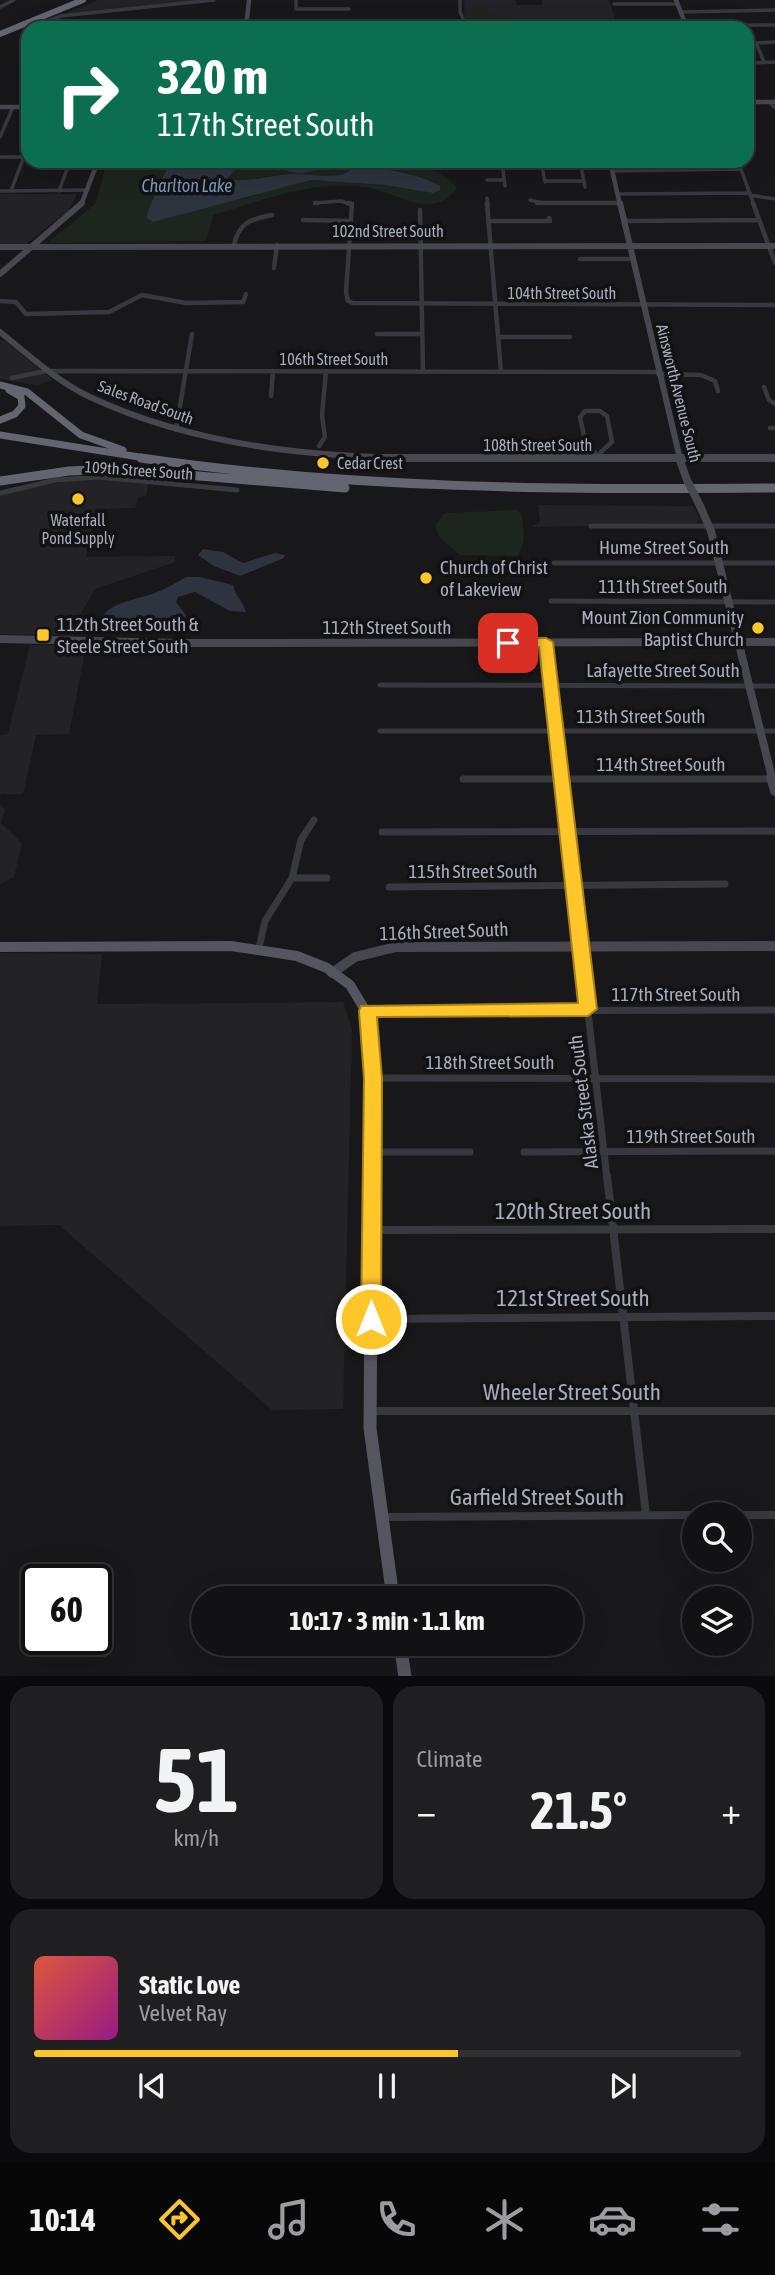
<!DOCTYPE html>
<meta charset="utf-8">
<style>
body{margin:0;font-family:"Asap Condensed",sans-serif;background:#1f1f22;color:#f1f3f6;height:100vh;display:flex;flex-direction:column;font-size:26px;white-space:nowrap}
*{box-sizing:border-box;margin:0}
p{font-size:23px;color:#9c9da0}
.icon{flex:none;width:38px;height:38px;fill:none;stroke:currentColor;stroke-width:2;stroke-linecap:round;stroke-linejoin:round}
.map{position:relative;height:1676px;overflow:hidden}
.drawer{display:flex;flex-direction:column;gap:10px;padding:10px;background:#0a090b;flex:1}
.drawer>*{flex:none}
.banner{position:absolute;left:21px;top:21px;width:733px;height:147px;border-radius:21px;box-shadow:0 7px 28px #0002,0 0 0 2px #313134;background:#0b6e4f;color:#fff;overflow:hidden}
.tools{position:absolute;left:682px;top:1502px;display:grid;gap:14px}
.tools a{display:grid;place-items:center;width:70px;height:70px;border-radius:50%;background:#121114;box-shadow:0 7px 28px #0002,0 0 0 2px #313134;font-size:35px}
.speed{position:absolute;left:21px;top:1564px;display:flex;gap:14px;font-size:35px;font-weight:700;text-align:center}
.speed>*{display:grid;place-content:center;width:91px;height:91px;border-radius:50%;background:#121114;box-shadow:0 7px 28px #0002,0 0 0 2px #313134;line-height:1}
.speed .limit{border:4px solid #111;border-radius:10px;background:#fff;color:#111}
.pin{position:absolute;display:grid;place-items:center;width:60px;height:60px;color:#fff;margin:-30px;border-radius:14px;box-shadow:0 4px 10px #0006}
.me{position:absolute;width:77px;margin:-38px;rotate:0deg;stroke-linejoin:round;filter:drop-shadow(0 0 5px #0008)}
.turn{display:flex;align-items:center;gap:24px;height:147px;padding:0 21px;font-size:32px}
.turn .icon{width:91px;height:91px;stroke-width:2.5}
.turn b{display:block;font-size:49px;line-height:60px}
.big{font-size:52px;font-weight:700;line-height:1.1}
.drawer .card{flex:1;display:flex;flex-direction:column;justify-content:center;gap:10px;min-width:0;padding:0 24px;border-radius:21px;background:#1f1f22}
.drawer .dial{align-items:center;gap:0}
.dial b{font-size:91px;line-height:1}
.song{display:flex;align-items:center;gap:21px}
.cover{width:84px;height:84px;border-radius:10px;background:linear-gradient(135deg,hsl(10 70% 55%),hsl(310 70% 35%))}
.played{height:7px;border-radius:4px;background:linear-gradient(90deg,#ffc62a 60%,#313134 60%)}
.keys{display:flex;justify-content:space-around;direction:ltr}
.heat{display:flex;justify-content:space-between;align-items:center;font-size:38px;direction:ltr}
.drawer .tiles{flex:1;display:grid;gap:10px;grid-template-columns:1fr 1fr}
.card:last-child{grid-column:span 2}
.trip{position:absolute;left:191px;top:1586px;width:392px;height:70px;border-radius:35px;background:#121114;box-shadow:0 7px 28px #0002,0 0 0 2px #313134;font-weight:700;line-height:70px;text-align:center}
.tabs{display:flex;height:112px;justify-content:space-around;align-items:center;background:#070708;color:#9c9da0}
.tabs .icon{width:49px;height:49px}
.tabs .active{color:#ffc62a}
.tabs b{font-size:32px;color:#f1f3f6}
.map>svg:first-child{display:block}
</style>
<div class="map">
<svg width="775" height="1677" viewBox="0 0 775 1677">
<rect width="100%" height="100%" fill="#18171a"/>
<path fill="#232327" d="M98,0H201L58,16Z
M464,0H515L517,5H542V0H609L617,25L471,26L465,17Z
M0,194H77L69,210L26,244H0Z
M0,340L5,341L53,380L37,385L0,379Z
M73,480H110L148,484L146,496L138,497L135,508L95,509L86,557L175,556V562L95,589L79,617L74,636L0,634V494Z
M538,505L693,506L700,520L695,524L589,523V526L532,527L540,522Z
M30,645L86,646L69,734L36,735L23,794H1L0,797V735L8,734Z
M0,804L5,810L1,823L22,843L14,877L0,884Z
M0,953L102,954L97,1004L343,1002L352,1028L343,1409L272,1410L59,1225L0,1226Z"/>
<path fill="#1d251f" d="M480,7L485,8L481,11H488L489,14L511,15L513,23L474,24L472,15L477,14L479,10H475Z
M160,161H170L165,168L161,220L175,214L245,198L311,180L385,185L433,193L440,190V186C410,169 379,171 346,161C384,161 430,157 457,188C430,223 397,191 364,187C311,181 263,200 213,215L206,241L52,243L50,241L96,203L105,168L155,167Z
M259,164C273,165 293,173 302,173C319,171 333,165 351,170C337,181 310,174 292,174C270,174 250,183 227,180L235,169Z
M516,510L521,513C524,529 526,541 518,556L460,555L439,537L435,525L445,513Z"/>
<path fill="#2c353f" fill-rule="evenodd" d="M170,161H346C379,171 410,169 440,186V190L433,193L385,185L311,180L153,222L147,218L148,211ZM259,164C273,165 293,174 302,173C319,171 334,164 351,170C336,181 310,173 292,174C270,175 250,183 227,179L236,169Z
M203,549L223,552L243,563L275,553L285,555L284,558L240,576L214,566L198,555Z
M186,577H200L233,585C235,596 243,601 246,612L230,611L195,592L178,597L176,602L186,615L185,618L136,622L101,620C106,603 139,599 155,593C165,589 176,583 186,577Z"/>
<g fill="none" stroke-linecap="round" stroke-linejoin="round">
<path stroke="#38393f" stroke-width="3.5" d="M296,0V9H349
M460,0V12L467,27
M614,4H677
M0,7L14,0
M681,12L775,10
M29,28L61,16L214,0
M347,28L775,25
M764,62L756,43L775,42
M747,63L775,62
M769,102L775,108
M0,137L13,107
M0,157H24
M502,161L505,186
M541,161L545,182
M580,161L585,187
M738,161L754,205
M613,171L741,169
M487,180H504
M545,181H584
M0,191L88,190
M11,191L28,146
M59,191L70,161
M618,194L750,193
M750,195L775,199
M487,198L488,205
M315,203L341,201L352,205
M542,203L530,200L542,203H620"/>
<path stroke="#38393f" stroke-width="4.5" d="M315,203H318
M348,203L352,204L346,292L348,301L353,303L775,305
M487,203L501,372
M537,203H620
M753,203L775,263
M420,210L423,371
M303,220L351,221
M489,221H550L549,218
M624,221L759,220
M234,245C239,222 251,219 272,215
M580,259H632
M274,268L277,245
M0,301L16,302L26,314L109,312L142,295L186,303L243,302L246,294
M377,334H421
M498,337H570
M658,374L701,375L715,381L718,391
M12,378L46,371L658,372
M764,387L769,400L775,404
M271,396L273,371
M770,428H775
M176,430L192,334
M319,446L325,437L322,416L326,371
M599,456L586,445L580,417L585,411H600L607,416L612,442L601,452L599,459"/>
<path stroke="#38393f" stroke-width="5" d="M0,493L56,480L98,477L237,490
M591,526H775
M554,563H775
M551,601L775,602
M546,643L562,778
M380,685L775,686
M380,731H775"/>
<path stroke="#38393f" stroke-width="7" d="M561,777L607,1178
M463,779H773
M382,832L775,831
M292,878H327
M389,887L725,884
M259,948L265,921L292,878L301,840L314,820
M367,1011L775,1010
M373,1078L775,1079
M372,1152H470
M524,1152L775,1151"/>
<path stroke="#38393f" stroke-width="8" d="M607,1176L646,1515
M371,1230L775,1229
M371,1319L775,1316
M371,1411H775
M740,1515H775
M382,1517L695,1515"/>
<path stroke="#46474f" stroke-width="4.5" d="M676,0L687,28
M246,28L249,0
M747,102H775
M0,107H28
M610,161L620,205
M81,205L98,161"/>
<path stroke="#46474f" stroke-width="6" d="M620,203L680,459
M0,247L775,246
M0,274L82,203
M0,332C29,355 56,381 90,397C222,459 367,459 510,459C598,459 687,459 775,458"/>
<path stroke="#46474f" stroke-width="8" d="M383,458H775
M679,458L687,480
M700,506L711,531L772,778
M0,639L182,643L775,642"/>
<path stroke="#46474f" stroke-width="10" d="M771,777L775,791
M332,973L355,957L396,947L775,946"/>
<path stroke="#54555f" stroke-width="10" d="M0,947L231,946L297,956L327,968L350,985L370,1018L373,1043L372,1178"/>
<path stroke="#54555f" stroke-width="13" d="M372,1176L370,1428L393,1598
M400,1643L405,1677"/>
<path stroke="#636671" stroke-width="6" d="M0,34L83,0"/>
<path stroke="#636671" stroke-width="7" d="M0,385L27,392L81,435L123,450
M0,420L15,414L22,406L21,397L9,390
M0,435L152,459"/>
<path stroke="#636671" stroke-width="9" d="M141,458C351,489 562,490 775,488
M0,481L69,471L115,469L345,488"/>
<path stroke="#46474f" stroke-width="8" d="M687,480L700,506"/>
</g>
<path fill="#ffc62a" stroke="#a6811b" stroke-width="2" d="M508,638H546L553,642L597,1009L588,1016L377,1017L382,1078L381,1319L378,1325L371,1327L364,1325L361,1319L364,1078L359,1011L361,1006L578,1003L539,647L503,646L500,643Z"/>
<g fill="#ffc62a" stroke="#121215" stroke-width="2.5">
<circle cx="323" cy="463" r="7"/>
<circle cx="78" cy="499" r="7"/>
<circle cx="426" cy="578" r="7"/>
<circle cx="758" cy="628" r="7"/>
<rect x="36" y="628" width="14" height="14" rx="3.5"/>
</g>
<g text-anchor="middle" stroke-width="7" stroke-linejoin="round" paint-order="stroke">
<g font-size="16" fill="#a8adbb" stroke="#121215">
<text x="388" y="237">102nd Street South</text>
<text x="562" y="299">104th Street South</text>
<text x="334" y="365">106th Street South</text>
<text transform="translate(679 393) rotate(76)" y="6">Ainsworth Avenue South</text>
<text transform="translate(146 402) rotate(20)" y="6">Sales Road South</text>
<text x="538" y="451">108th Street South</text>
<text transform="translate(139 470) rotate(4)" y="6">109th Street South</text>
</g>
<g font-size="16" fill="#a8adbb" stroke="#121215" text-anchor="start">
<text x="337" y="469">Cedar Crest</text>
<text x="78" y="526" text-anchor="middle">Waterfall<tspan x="78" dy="18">Pond Supply</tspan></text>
</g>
<g font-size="18" font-style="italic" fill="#7c99b9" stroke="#121215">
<text x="187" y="192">Charlton Lake</text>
</g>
<g font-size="19" fill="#a8adbb" stroke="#121215">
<text x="664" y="554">Hume Street South</text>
<text x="663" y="593">111th Street South</text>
<text x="387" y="634">112th Street South</text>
<text x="663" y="677">Lafayette Street South</text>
<text x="641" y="723">113th Street South</text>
<text x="661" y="771">114th Street South</text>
<text x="473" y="878">115th Street South</text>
<text transform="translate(444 931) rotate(-2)" y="7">116th Street South</text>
<text x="676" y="1001">117th Street South</text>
<text x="490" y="1069">118th Street South</text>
<text transform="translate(583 1102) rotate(-97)" y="7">Alaska Street South</text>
<text x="691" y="1143">119th Street South</text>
</g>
<g font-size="19" fill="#a8adbb" stroke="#121215" text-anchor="start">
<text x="440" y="574">Church of Christ<tspan x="440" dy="22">of Lakeview</tspan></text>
<text x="744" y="624" text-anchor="end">Mount Zion Community<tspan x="744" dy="22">Baptist Church</tspan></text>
<text x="57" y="631">112th Street South &amp;<tspan x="57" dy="22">Steele Street South</tspan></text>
</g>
<g font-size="23" fill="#a8adbb" stroke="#121215">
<text x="573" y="1219">120th Street South</text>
<text x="573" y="1306">121st Street South</text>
<text x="572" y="1400">Wheeler Street South</text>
<text x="537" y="1505">Garfield Street South</text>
</g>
</g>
</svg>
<div class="tools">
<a><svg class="icon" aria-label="search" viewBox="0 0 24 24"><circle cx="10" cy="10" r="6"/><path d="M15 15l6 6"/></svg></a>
<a><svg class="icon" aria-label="layers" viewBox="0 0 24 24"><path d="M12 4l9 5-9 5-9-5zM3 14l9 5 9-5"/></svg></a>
</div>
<div class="speed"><div class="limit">60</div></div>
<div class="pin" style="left:508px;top:643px;background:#d93025"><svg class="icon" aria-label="arrive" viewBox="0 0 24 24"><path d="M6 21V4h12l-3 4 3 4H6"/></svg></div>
<svg class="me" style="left:371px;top:1319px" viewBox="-20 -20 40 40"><circle r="17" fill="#ffc62a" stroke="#fff" stroke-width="3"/><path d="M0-11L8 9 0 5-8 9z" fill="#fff"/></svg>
<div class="trip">10:17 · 3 min · 1.1 km</div>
<div class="banner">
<div class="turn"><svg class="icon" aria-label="right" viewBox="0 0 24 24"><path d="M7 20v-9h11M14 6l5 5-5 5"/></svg><div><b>320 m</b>117th Street South</div></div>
</div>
</div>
<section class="drawer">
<div class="tiles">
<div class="card dial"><b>51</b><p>km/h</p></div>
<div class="card"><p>Climate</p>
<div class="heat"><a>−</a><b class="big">21.5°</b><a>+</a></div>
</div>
<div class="card">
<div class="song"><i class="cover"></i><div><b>Static Love</b><p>Velvet Ray</p></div></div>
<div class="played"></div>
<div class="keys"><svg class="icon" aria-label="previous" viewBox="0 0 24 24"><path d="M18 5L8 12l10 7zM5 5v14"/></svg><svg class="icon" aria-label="pause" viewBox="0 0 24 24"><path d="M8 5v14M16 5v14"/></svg><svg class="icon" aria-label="next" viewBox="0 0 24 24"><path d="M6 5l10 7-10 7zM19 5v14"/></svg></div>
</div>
</div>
</section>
<nav class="tabs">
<b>10:14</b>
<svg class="icon active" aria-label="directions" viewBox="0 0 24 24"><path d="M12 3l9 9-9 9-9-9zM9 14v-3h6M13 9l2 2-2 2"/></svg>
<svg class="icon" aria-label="music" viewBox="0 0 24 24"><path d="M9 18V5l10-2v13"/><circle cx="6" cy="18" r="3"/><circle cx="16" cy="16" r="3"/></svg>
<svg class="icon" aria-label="phone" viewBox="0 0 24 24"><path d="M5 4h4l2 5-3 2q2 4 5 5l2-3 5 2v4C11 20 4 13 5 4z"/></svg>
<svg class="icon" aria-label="climate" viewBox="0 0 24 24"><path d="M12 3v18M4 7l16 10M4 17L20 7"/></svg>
<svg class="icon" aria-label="car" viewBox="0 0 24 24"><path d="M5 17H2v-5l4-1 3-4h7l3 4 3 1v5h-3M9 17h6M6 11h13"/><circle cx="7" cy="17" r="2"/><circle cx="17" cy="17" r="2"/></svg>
<svg class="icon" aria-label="filters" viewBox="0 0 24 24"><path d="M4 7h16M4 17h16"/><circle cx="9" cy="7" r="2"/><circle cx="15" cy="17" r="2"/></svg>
</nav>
